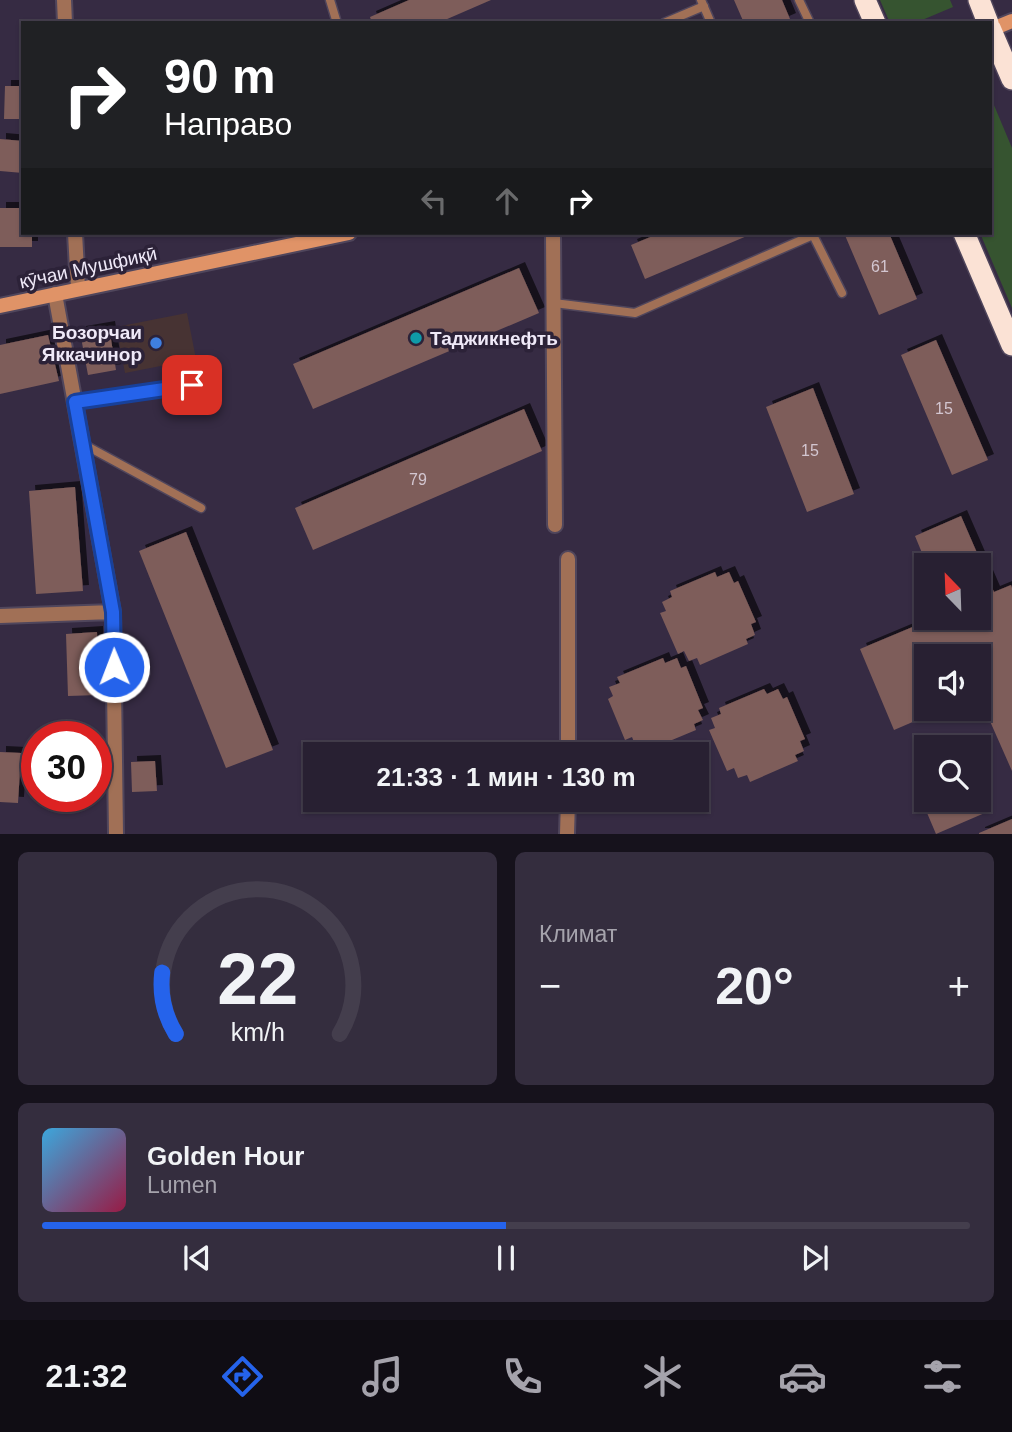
<!DOCTYPE html>
<html lang="ru">
<meta charset="utf-8">
<style>
body{margin:0;font-family:Arial,sans-serif;background:#342d3e;color:#f1f3f6;height:100vh;display:flex;flex-direction:column;font-size:26px;white-space:nowrap}
*{box-sizing:border-box;margin:0}
p{font-size:23px;color:#a5a3ac}
.icon{flex:none;width:38px;height:38px;fill:none;stroke:currentColor;stroke-width:2;stroke-linecap:round;stroke-linejoin:round}
.map{position:relative;height:834px;overflow:hidden}
.drawer{display:flex;flex-direction:column;gap:18px;padding:18px;background:#16121c;flex:1}
.drawer>*{flex:none}
.hud{position:absolute;left:21px;top:21px;width:971px;height:214px;border-radius:0px;box-shadow:0 2px 5px #0004,0 0 0 2px #443e4d;background:#202124;color:#fff;overflow:hidden}
.needle{width:46px;rotate:337deg}
.controls{position:absolute;left:914px;top:553px;display:grid;gap:14px}
.controls a{display:grid;place-items:center;width:77px;height:77px;border-radius:0px;background:#282032;box-shadow:0 2px 5px #0004,0 0 0 2px #443e4d;font-size:35px}
.speed{position:absolute;left:21px;top:721px;display:flex;gap:14px;font-size:35px;font-weight:700;text-align:center}
.speed>*{display:grid;place-content:center;width:91px;height:91px;border-radius:50%;background:#282032;box-shadow:0 2px 5px #0004,0 0 0 2px #443e4d;line-height:1}
.speed .limit{border:10px solid #d22;background:#fff;color:#111}
.pin{position:absolute;display:grid;place-items:center;width:60px;height:60px;color:#fff;margin:-30px;border-radius:14px;box-shadow:0 4px 10px #0006}
.me{position:absolute;width:77px;margin:-38px;rotate:359deg;stroke-linejoin:round;filter:drop-shadow(0 0 5px #0008)}
.turn{display:flex;align-items:center;gap:24px;height:147px;padding:0 28px;font-size:32px}
.turn .icon{width:91px;height:91px;stroke-width:2.5}
.turn b{display:block;font-size:49px;line-height:60px}
.lanes{display:flex;align-items:center;height:66px;padding:0 28px;background:#0003;justify-content:center;gap:35px;direction:ltr}
.lanes .off{opacity:.35}
.big{font-size:52px;font-weight:600;line-height:1.1}
.drawer .widget{flex:1;display:flex;flex-direction:column;justify-content:center;gap:10px;min-width:0;padding:0 24px;border-radius:10px;background:#342d3e}
.drawer .dial{align-items:center;gap:0}
.dial svg{height:182px;overflow:visible;fill:none;stroke:#443e4d;stroke-width:7;stroke-linecap:round;text-anchor:middle}
.dial text{fill:#f1f3f6;stroke:none}
.song{display:flex;align-items:center;gap:21px}
.cover{width:84px;height:84px;border-radius:10px;background:linear-gradient(135deg,hsl(200 70% 55%),hsl(340 70% 35%))}
.played{height:7px;border-radius:4px;background:linear-gradient(90deg,#2563eb 50%,#443e4d 50%)}
.keys{display:flex;justify-content:space-around;direction:ltr}
.heat{display:flex;justify-content:space-between;align-items:center;font-size:38px;direction:ltr}
.drawer .tiles{flex:1;display:grid;gap:18px;grid-template-columns:1fr 1fr}
.widget:last-child{grid-column:span 2}
.trip{position:absolute;left:303px;top:742px;width:406px;height:70px;border-radius:0px;background:#282032;box-shadow:0 2px 5px #0004,0 0 0 2px #443e4d;font-weight:600;line-height:70px;text-align:center}
.dock{display:flex;height:112px;justify-content:space-around;align-items:center;background:#100d14;color:#a5a3ac}
.dock .icon{width:49px;height:49px}
.dock .on{color:#2563eb}
.dock b{font-size:32px;color:#f1f3f6}
.map>svg:first-child{display:block}
</style>
<div class="map">
<svg width="1012" height="834" viewBox="0 0 1012 834">
<defs>
<filter id="shadow"><feDropShadow dx="6" dy="-6" stdDeviation="0" flood-color="#0009"/></filter>
</defs>
<rect width="100%" height="100%" fill="#362b43"/>
<path fill="#473333" d="M187,313L196,359L125,373L116,327Z"/>
<path fill="#365430" d="M880,0H950L953,7L915,23H890Z
M991,98L1012,148V308L980,233H990Z"/>
<path fill="#7e5d5a" filter="url(#shadow)" d="M409,0H491L438,23H372L370,17Z
M734,0H782L790,19L781,23H744Z
M5,86H23V119H4Z
M0,139L23,141V173L0,171Z
M0,208H23V233H32V247H0Z
M660,233H754L645,279L631,245Z
M844,233H889L917,299L879,315Z
M519,268L539,313L313,409L293,364Z
M109,327L116,370L88,375L80,332Z
M48,335L59,381L0,394V345Z
M936,340L988,460L952,475L901,355Z
M813,388L854,494L807,512L766,407Z
M524,409L542,451L313,550L295,508Z
M75,487L83,591L36,594L29,491Z
M961,516L994,592L1011,585L1012,588V771L978,694V656H926V709H943L894,730L860,649L934,618H978V565H927L915,536Z
M186,532L273,750L226,768L139,551Z
M715,572L717,577L729,572L734,583L738,581L756,622L751,624L755,635L746,639L748,644L700,665L697,658L689,661L684,651L678,654L660,613L666,611L662,602L672,597L670,591Z
M97,632L99,695L68,696L66,634Z
M663,658L665,663L677,658L681,668L686,666L703,708L698,710L703,720L694,724L696,730L648,750L645,744L636,747L632,737L625,740L608,699L613,696L609,687L620,683L617,677Z
M764,689L767,694L778,689L783,699L787,697L805,739L800,741L804,751L795,755L798,761L750,782L747,775L738,778L734,768L727,771L709,730L715,728L711,718L721,714L719,708Z
M0,752L21,753L18,803L0,802Z
M155,761L157,791L132,792L131,762Z
M926,783V800H978V792L987,812L936,834L916,787Z
M1012,819V834H979V833Z"/>
<g fill="none" stroke-linecap="round" stroke-linejoin="round">
<defs>
<path id="lane" d="M330,0L337,23
M701,0L711,23
M799,0L810,23
M664,23L704,6
M554,303L635,313L813,235L842,293
M75,402L192,385
M83,444L201,508"/>
<path id="street" d="M64,0L65,23
M75,233L78,288
M553,233L555,525
M55,294L113,612L116,834
M0,616L113,612
M568,754V559
M567,834L568,800"/>
<path id="secondary" d="M990,30L1012,21
M0,306L349,233"/>
<path id="highway" d="M865,0L875,23
M979,0L988,23
M990,28L1012,79
M964,233L1012,345"/>
</defs>
<use href="#lane" stroke="#50465c" stroke-width="11"/>
<use href="#street" stroke="#50465c" stroke-width="18"/>
<use href="#secondary" stroke="#50465c" stroke-width="18"/>
<use href="#highway" stroke="#50465c" stroke-width="24"/>
<use href="#lane" stroke="#a17056" stroke-width="8"/>
<use href="#street" stroke="#a17056" stroke-width="14"/>
<use href="#secondary" stroke="#e09367" stroke-width="14"/>
<use href="#highway" stroke="#fbe2d5" stroke-width="21"/>
</g>
<g fill="none" stroke-linecap="round" stroke-linejoin="round">
<defs>
<path id="route" d="M114,667L113,612L75,402L192,385"/>
</defs>
<use href="#route" stroke="#184099" stroke-width="18"/>
<use href="#route" stroke="#2563eb" stroke-width="12"/>
</g>
<circle fill="#0f9aa8" stroke="#2c2238" stroke-width="2.5" cx="416" cy="338" r="7"/>
<circle fill="#3f7fe0" stroke="#2c2238" stroke-width="2.5" cx="156" cy="343" r="7"/>
<g text-anchor="middle" stroke-width="7" stroke-linejoin="round" paint-order="stroke">
<g font-size="16" fill="#d3c6d0">
<text x="880" y="272">61</text>
<text x="944" y="414">15</text>
<text x="810" y="456">15</text>
<text x="418" y="485">79</text>
</g>
<g font-size="19" fill="#efe9f8" stroke="#2c2238">
<text transform="translate(88 267) rotate(-12)" y="7">кӯчаи Мушфиқӣ</text>
</g>
<g font-size="19" font-weight="bold" fill="#efe9f8" stroke="#2c2238" text-anchor="end">
<text x="142" y="339">Бозорчаи<tspan x="142" dy="22">Яккачинор</tspan></text>
<text x="430" y="345" text-anchor="start">Таджикнефть</text>
</g>
</g>
</svg>
<div class="controls">
<a><svg class="needle" viewBox="-14 -14 28 28"><path d="M0-13l5 13h-10z" fill="#e53935"/><path d="M0 13l5-13h-10z" fill="#a5a3ac"/></svg></a>
<a><svg class="icon" aria-label="sound" viewBox="0 0 24 24"><path d="M4 9h4l5-4v14l-5-4H4zM17 9q2 3 0 6"/></svg></a>
<a><svg class="icon" aria-label="search" viewBox="0 0 24 24"><circle cx="10" cy="10" r="6"/><path d="M15 15l6 6"/></svg></a>
</div>
<div class="speed"><div class="limit">30</div></div>
<div class="pin" style="left:192px;top:385px;background:#d93025"><svg class="icon" aria-label="arrive" viewBox="0 0 24 24"><path d="M6 21V4h12l-3 4 3 4H6"/></svg></div>
<svg class="me" style="left:114px;top:667px" viewBox="-20 -20 40 40"><circle r="17" fill="#2563eb" stroke="#fff" stroke-width="3"/><path d="M0-11L8 9 0 5-8 9z" fill="#fff"/></svg>
<div class="trip">21:33 · 1 мин · 130 m</div>
<div class="hud">
<div class="turn"><svg class="icon" aria-label="right" viewBox="0 0 24 24"><path d="M7 20v-9h11M14 6l5 5-5 5"/></svg><div><b>90 m</b>Направо</div></div>
<div class="lanes"><svg class="icon off" aria-label="left" viewBox="0 0 24 24"><path d="M17 20v-9H6M10 6l-5 5 5 5"/></svg><svg class="icon off" aria-label="ahead" viewBox="0 0 24 24"><path d="M12 20V5M6 11l6-6 6 6"/></svg><svg class="icon" aria-label="right" viewBox="0 0 24 24"><path d="M7 20v-9h11M14 6l5 5-5 5"/></svg></div>
</div>
</div>
<section class="drawer">
<div class="tiles">
<div class="widget dial"><svg viewBox="0 0 100 80">
<path d="M14 69A42 42 0 1 1 86 69"/>
<path d="M14 69A42 42 0 0 1 8 42" stroke="#2563eb"/>
<text x="50" y="56" font-size="32" font-weight="700">22</text>
<text x="50" y="72" font-size="11">km/h</text>
</svg></div>
<div class="widget"><p>Климат</p>
<div class="heat"><a>−</a><b class="big">20°</b><a>+</a></div>
</div>
<div class="widget">
<div class="song"><i class="cover"></i><div><b>Golden Hour</b><p>Lumen</p></div></div>
<div class="played"></div>
<div class="keys"><svg class="icon" aria-label="previous" viewBox="0 0 24 24"><path d="M18 5L8 12l10 7zM5 5v14"/></svg><svg class="icon" aria-label="pause" viewBox="0 0 24 24"><path d="M8 5v14M16 5v14"/></svg><svg class="icon" aria-label="next" viewBox="0 0 24 24"><path d="M6 5l10 7-10 7zM19 5v14"/></svg></div>
</div>
</div>
</section>
<nav class="dock">
<b>21:32</b>
<svg class="icon on" aria-label="directions" viewBox="0 0 24 24"><path d="M12 3l9 9-9 9-9-9zM9 14v-3h6M13 9l2 2-2 2"/></svg>
<svg class="icon" aria-label="music" viewBox="0 0 24 24"><path d="M9 18V5l10-2v13"/><circle cx="6" cy="18" r="3"/><circle cx="16" cy="16" r="3"/></svg>
<svg class="icon" aria-label="phone" viewBox="0 0 24 24"><path d="M5 4h4l2 5-3 2q2 4 5 5l2-3 5 2v4C11 20 4 13 5 4z"/></svg>
<svg class="icon" aria-label="climate" viewBox="0 0 24 24"><path d="M12 3v18M4 7l16 10M4 17L20 7"/></svg>
<svg class="icon" aria-label="car" viewBox="0 0 24 24"><path d="M5 17H2v-5l4-1 3-4h7l3 4 3 1v5h-3M9 17h6M6 11h13"/><circle cx="7" cy="17" r="2"/><circle cx="17" cy="17" r="2"/></svg>
<svg class="icon" aria-label="filters" viewBox="0 0 24 24"><path d="M4 7h16M4 17h16"/><circle cx="9" cy="7" r="2"/><circle cx="15" cy="17" r="2"/></svg>
</nav>
